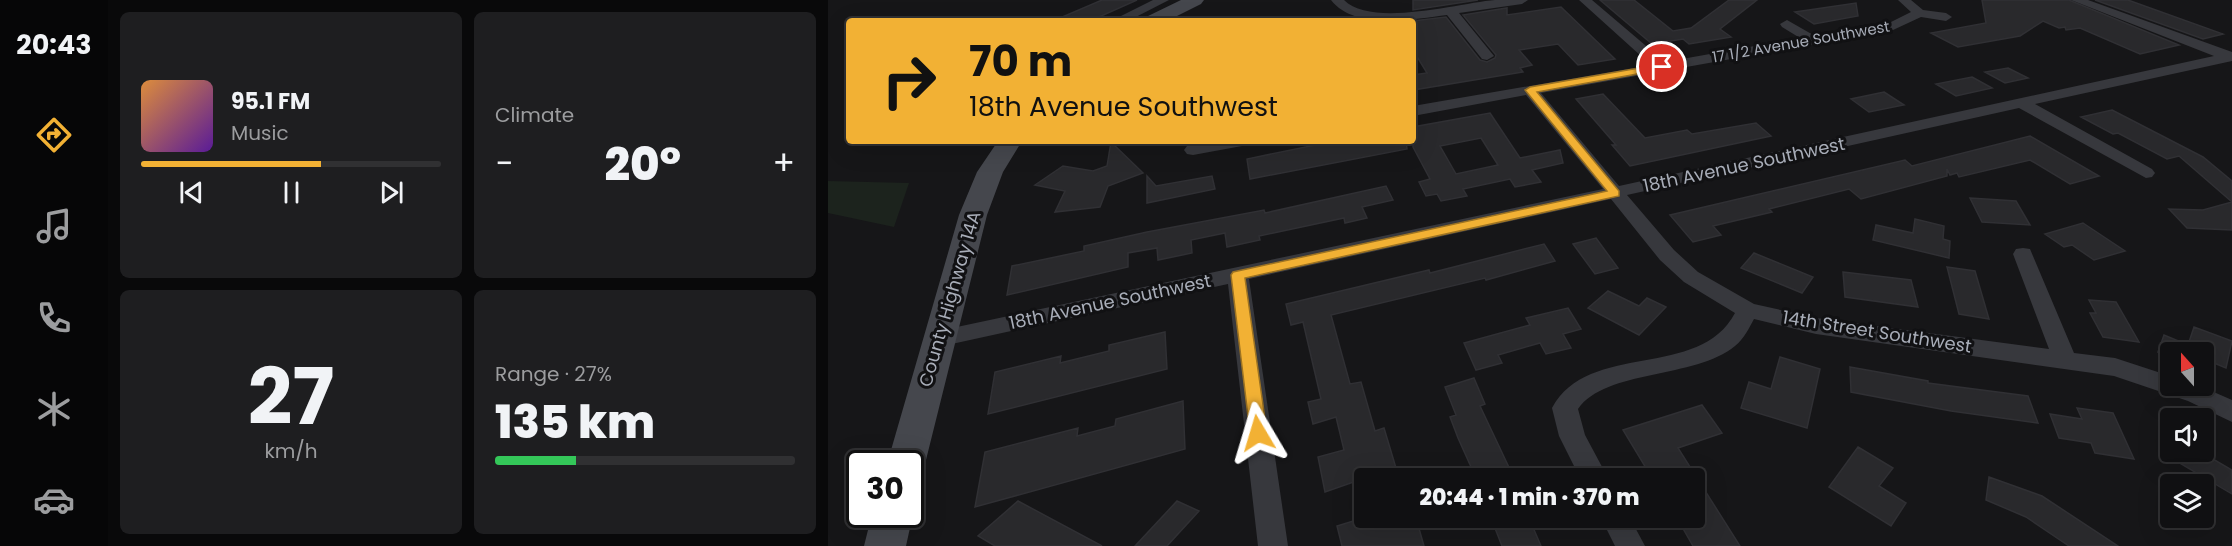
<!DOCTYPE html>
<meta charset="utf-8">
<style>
body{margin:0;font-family:Poppins,sans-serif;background:#1e1e20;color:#f1f3f6;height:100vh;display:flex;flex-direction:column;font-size:22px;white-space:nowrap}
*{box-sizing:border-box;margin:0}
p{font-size:20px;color:#9c9d9f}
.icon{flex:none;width:33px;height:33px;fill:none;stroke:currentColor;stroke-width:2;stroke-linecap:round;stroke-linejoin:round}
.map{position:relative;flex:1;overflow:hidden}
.sheet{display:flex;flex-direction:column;gap:12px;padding:12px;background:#09090a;width:720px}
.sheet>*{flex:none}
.hud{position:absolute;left:18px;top:18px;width:570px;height:126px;border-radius:6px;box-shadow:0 6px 24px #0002,0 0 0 2px #303032;background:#f2b134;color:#111;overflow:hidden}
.needle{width:39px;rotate:339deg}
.buttons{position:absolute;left:1332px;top:342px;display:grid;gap:12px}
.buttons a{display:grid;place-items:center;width:54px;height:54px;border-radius:6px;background:#101012;box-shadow:0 6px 24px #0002,0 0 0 2px #303032;font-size:30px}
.speed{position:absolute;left:18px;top:450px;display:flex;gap:12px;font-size:30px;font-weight:700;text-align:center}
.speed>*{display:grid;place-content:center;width:78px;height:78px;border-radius:50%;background:#101012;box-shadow:0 6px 24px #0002,0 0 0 2px #303032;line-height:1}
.speed .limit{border:3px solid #111;border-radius:9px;background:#fff;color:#111}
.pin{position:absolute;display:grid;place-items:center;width:51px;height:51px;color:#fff;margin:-26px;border:3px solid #fff;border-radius:50%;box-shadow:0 2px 6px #0007}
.me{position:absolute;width:66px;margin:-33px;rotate:353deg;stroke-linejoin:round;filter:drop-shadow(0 0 4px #0008)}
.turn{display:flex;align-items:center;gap:21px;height:126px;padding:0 24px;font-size:27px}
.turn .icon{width:78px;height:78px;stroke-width:2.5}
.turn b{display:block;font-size:42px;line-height:51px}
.big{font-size:45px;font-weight:800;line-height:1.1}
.sheet .card{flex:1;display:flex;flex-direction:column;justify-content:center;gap:9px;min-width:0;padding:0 21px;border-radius:9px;background:#1e1e20}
.sheet .dial{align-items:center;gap:0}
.dial b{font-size:78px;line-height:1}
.song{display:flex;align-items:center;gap:18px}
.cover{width:72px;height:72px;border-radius:9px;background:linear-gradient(135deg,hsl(30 70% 55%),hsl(270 70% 35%))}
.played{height:6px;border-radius:3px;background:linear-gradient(90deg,#f2b134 60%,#303032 60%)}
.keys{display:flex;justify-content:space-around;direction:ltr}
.heat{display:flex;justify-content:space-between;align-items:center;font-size:33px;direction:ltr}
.charge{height:9px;border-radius:4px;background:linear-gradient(90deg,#34c759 27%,#303032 0)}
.sheet .tiles{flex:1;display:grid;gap:12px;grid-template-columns:repeat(2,1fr)}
.trip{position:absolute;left:526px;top:468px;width:351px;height:60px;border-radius:6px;background:#101012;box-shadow:0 6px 24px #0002,0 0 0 2px #303032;font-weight:800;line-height:60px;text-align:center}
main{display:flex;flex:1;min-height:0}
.dock{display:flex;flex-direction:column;width:108px;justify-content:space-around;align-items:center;background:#060607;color:#9c9d9f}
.dock .icon{width:42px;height:42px}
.dock .current{color:#f2b134}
.dock b{font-size:27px;color:#f1f3f6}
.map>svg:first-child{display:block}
</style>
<main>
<nav class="dock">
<b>20:43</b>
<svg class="icon current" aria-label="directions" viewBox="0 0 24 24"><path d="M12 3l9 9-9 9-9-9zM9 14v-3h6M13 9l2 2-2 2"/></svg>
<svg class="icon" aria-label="music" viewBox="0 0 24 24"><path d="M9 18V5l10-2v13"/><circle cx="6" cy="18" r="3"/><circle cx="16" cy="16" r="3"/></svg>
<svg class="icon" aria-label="phone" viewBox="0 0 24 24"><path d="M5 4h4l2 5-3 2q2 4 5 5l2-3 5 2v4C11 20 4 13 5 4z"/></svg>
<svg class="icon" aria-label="climate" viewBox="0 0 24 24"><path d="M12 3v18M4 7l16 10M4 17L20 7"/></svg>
<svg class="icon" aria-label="car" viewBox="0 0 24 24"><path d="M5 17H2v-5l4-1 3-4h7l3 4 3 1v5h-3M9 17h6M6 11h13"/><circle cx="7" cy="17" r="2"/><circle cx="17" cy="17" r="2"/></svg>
</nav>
<section class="sheet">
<div class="tiles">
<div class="card">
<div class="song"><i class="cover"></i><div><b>95.1 FM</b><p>Music</p></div></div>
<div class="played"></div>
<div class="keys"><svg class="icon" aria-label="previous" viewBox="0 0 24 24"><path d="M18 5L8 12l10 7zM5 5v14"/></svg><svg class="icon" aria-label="pause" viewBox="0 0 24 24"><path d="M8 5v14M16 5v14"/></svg><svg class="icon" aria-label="next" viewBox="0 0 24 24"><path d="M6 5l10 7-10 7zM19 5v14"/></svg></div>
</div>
<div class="card"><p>Climate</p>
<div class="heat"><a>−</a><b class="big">20°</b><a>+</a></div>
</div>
<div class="card dial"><b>27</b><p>km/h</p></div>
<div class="card"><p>Range · 27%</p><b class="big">135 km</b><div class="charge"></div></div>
</div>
</section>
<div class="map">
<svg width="1404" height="546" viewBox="0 0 1404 546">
<rect width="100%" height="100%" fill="#161618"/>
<path fill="#1c231d" d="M0,181L81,183L66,227L0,213Z"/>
<path fill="#29292c" stroke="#303034" stroke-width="1.5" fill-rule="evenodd" d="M274,0H309L262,21H225Z
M585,0H650L585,10Z
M772,0H806L845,31L863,28L901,0H929L892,29L903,37L861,44L855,39L824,44Z
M1154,0H1241L1351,45L1312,54L1252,28L1238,30L1237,27L1231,28L1215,21L1192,36L1130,47L1103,33L1158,23Z
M1267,0H1300L1395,34L1375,39Z
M1028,3L1030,16L986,24L967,12Z
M733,7L787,59L750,65L730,44L691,50L704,65L692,68L695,72L585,90V75L599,73L585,50V21L618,17L652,60L659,62L667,58L668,55L635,15L679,8V15Z
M1180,68L1200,78L1177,83L1157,72Z
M1144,77L1164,88L1128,96L1108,84Z
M1056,92L1076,105L1041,112L1023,99Z
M775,94L817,138L859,130L864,134L928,123L943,136L802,166L784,145H788L748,99Z
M1284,110L1375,157L1404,181V230L1359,228L1341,209L1375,210L1404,202L1351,156L1339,159L1290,133L1285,134L1253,117Z
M662,113L692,158L732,150L735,163L704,170L713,182L687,187L682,179L635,189L639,196L613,201L609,194L598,196L591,182L602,179L585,147V127ZM653,138L670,165L628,174L612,146Z
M1202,136L1271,176L1242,184L1202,160L1131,177L1129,173L1122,175L1119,169V176L1033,199L1021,189L941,209L944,212L885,226L893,235L865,242L842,215L1077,160L1084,166Z
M507,141H578L579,149L422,179L419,159Z
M283,142L315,173L280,186L272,207L227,212L237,191L207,185L235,166L265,171L279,166Z
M319,176L328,186L384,176L387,189L319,203Z
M558,186L565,200L534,207L539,218L517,223L516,218L431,236L432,240L399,247L397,233L363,240L364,253L330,260L329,248L300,253V267L179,295L184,266L256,251V246L319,232L436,210L437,213Z
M1142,198L1188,201L1202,225L1154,222Z
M1087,219L1116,226L1115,239L1122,241L1121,258L1045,240L1048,225L1085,233Z
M1255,223L1297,251L1266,260L1244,245L1236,247L1217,234Z
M768,238L790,268L767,274L745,244Z
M716,244L727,261L658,280L657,278L503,315L522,384L533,382L547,431L556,428L571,478H537L497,492L490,457L516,450L508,417L485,424L480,402L493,399L475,322L463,325L458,304L601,270L602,273Z
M926,253L985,277L974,293L913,268Z
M1119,267L1147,271L1161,319L1131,314Z
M1015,272L1083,280L1090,307L1017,297Z
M780,291L811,306L819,298L838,307L811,335L760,308Z
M1261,300L1288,302L1311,342L1275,337L1262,313H1268Z
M740,308L753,329L735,334L743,348L718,354L712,343L670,355L674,363L648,370L636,343L702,325L698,318Z
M1366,327L1404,341L1398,368L1376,359V352H1330L1336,335L1360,345Z
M337,332L339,369L160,414L167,372L233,356L232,363L281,351V345Z
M952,357L992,369L979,428L913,408L921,382L943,389Z
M1022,367L1100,381V383L1200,396L1210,423L1123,411L1023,392Z
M646,378L657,404L652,406L686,478H648L630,438L622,417L628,415L617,387Z
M355,401L357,449L147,507L157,452L250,428L249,436L287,426L288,419Z
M874,405L894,433L850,448L912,546H865L849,518H867V478H824L795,430Z
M1249,408L1285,413L1306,459L1267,453L1263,443L1231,438L1222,414L1254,419Z
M1030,447L1065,468L1051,486L1078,503L1063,526L1001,487Z
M1333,452H1373L1404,470V494Z
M1161,477L1214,496L1290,546H1241L1198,517L1158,500Z
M190,501L274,546H167L150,536Z
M349,501L371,511L339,546H307Z
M535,518H588L596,546H514L509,526Z
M663,518H701L713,546H674Z"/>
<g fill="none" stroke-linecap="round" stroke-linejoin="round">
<path fill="#37383d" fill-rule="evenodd" d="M325,0H341L300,21H283Z
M503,0H516C544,28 631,3 667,0C678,0 689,0 700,0L694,4L631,13L666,56L659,60L654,59L619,15C586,19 527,31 503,0Z
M751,0H764L837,62L972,38L954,27L952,24L959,20L987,36L1061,23L1083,12L1070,0H1083L1095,10L1118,13L1124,17L1118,21L1093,17L1065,30L713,93L791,186L1386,56L1243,0H1260L1404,52V61L1207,104L1324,169L1327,173L1324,177L1318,178L1191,108L799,195L846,250L870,272L926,304L988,318L1221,349L1185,254L1188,249L1195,248L1202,249L1246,353L1287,358L1342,376V386H1372L1404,400V422L1360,401L1286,376L988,334L926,319C921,328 916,339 907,346C867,379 778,369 750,409L757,435L780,478H752L731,436L724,408C761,340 871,381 907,313L856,282L832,260L783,199L421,279L460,546H430L400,284L110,347L102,345L98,339L102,333L110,331L775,189L698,95L585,116V106L823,65Z
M386,141H422L414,146L365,155L359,154L356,150L359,146Z
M773,518H802L817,546H787Z"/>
<path fill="#45474d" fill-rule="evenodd" d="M353,0H376L373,4L339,21H316L318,17Z
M170,141H194L175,172L159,215L97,464L92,475L82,478V464H59L131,215L149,172Z
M82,508L85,514L78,546H36L44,514H82Z"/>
</g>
<path fill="#f2b134" stroke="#9d7322" stroke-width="1.5" d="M834,64L838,67L837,69L709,92L791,191V196L417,278L439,433L436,438L430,440L425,438L422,433L403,275L405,272L779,191L697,90L702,87Z"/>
<g text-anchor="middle" stroke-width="6" stroke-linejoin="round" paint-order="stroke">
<g font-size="15" fill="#a8adb8" stroke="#111113">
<text transform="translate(973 42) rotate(-10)" y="5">17 1/2 Avenue Southwest</text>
</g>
<g font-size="18" fill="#a8adb8" stroke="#111113">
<text transform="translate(916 165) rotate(-12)" y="6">18th Avenue Southwest</text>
<text transform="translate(122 299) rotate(-74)" y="6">County Highway 14A</text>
<text transform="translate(282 302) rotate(-12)" y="6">18th Avenue Southwest</text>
<text transform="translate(1049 332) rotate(9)" y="6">14th Street Southwest</text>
</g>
</g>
</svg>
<div class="buttons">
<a><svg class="needle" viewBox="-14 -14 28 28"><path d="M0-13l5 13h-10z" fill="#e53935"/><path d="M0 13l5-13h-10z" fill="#9c9d9f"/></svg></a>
<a><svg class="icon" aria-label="sound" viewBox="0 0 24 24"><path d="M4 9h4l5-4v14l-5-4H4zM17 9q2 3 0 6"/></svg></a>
<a><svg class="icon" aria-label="layers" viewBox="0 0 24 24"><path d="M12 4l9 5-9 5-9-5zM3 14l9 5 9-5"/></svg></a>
</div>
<div class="speed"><div class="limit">30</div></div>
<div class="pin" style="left:834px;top:67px;background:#d93025"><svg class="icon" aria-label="arrive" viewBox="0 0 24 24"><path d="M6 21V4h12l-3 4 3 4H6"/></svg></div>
<svg class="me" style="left:430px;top:433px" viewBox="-20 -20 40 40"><path d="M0-17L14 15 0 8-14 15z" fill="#f2b134" stroke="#fff" stroke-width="4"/></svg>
<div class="trip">20:44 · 1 min · 370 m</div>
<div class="hud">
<div class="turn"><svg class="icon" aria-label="right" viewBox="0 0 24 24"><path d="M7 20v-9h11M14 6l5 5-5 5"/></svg><div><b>70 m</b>18th Avenue Southwest</div></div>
</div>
</div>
</main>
